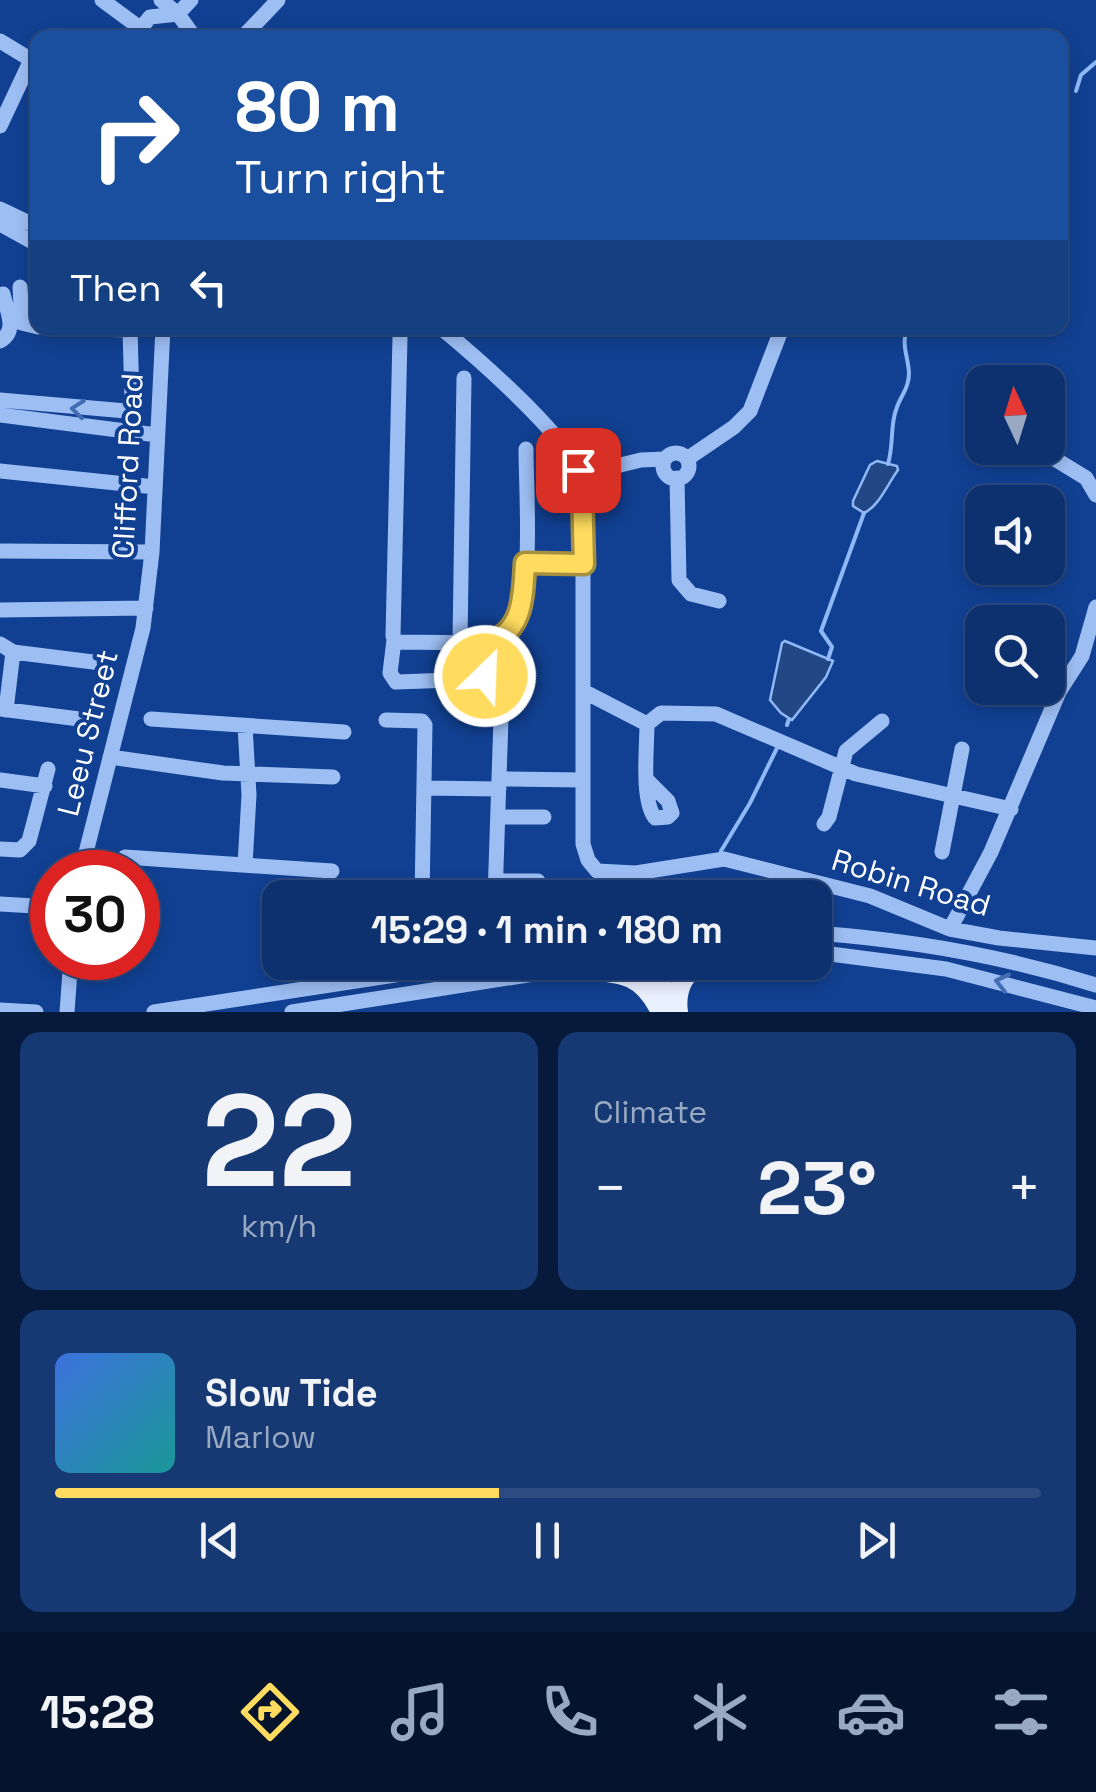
<!DOCTYPE html>
<meta charset="utf-8">
<style>
body{margin:0;font-family:"Space Grotesk",sans-serif;background:#163873;color:#f1f3f6;height:100vh;display:flex;flex-direction:column;font-size:38px;white-space:nowrap}
*{box-sizing:border-box;margin:0}
p{font-size:32px;color:#9aa9c2}
.icon{flex:none;width:55px;height:55px;fill:none;stroke:currentColor;stroke-width:2;stroke-linecap:round;stroke-linejoin:round}
.map{position:relative;height:1012px;overflow:hidden}
.details{display:flex;flex-direction:column;gap:20px;padding:20px;background:#071a3c;flex:1}
.details>*{flex:none}
.guide{position:absolute;left:30px;top:30px;width:1038px;height:305px;border-radius:20px;box-shadow:0 5px 15px #0003,0 0 0 2px #2d4b81;background:#1a4fa0;color:#fff;overflow:hidden}
.needle{width:65px;rotate:356deg}
.tools{position:absolute;left:965px;top:365px;display:grid;gap:20px}
.tools a{display:grid;place-items:center;width:100px;height:100px;border-radius:20px;background:#0d306e;box-shadow:0 5px 15px #0003,0 0 0 2px #2d4b81;font-size:50px}
.speed{position:absolute;left:30px;top:850px;display:flex;gap:20px;font-size:50px;font-weight:700;text-align:center}
.speed>*{display:grid;place-content:center;width:130px;height:130px;border-radius:50%;background:#0d306e;box-shadow:0 5px 15px #0003,0 0 0 2px #2d4b81;line-height:1}
.speed .limit{border:15px solid #d22;background:#fff;color:#111}
.pin{position:absolute;display:grid;place-items:center;width:85px;height:85px;color:#fff;margin:-42px;border-radius:20px;box-shadow:0 5px 15px #0006}
.me{position:absolute;width:110px;margin:-55px;rotate:24deg;stroke-linejoin:round;filter:drop-shadow(0 0 8px #0008)}
.turn{display:flex;align-items:center;gap:35px;height:210px;padding:0 40px;font-size:45px}
.turn .icon{width:130px;height:130px;stroke-width:2.5}
.turn b{display:block;font-size:70px;line-height:85px}
.then{display:flex;align-items:center;height:95px;padding:0 40px;background:#0003;gap:20px;font-size:38px}
.big{font-size:75px;font-weight:800;line-height:1.1}
.details .widget{flex:1;display:flex;flex-direction:column;justify-content:center;gap:15px;min-width:0;padding:0 35px;border-radius:20px;background:#163873}
.details .dial{align-items:center;gap:0}
.dial b{font-size:130px;line-height:1}
.song{display:flex;align-items:center;gap:30px}
.cover{width:120px;height:120px;border-radius:15px;background:linear-gradient(135deg,hsl(220 70% 55%),hsl(180 70% 35%))}
.played{height:10px;border-radius:5px;background:linear-gradient(90deg,#ffdc5f 45%,#2d4b81 45%)}
.keys{display:flex;justify-content:space-around;direction:ltr}
.heat{display:flex;justify-content:space-between;align-items:center;font-size:55px;direction:ltr}
.details .tiles{flex:1;display:grid;gap:20px;grid-template-columns:1fr 1fr}
.widget:last-child{grid-column:span 2}
.trip{position:absolute;left:262px;top:880px;width:570px;height:100px;border-radius:20px;background:#0d306e;box-shadow:0 5px 15px #0003,0 0 0 2px #2d4b81;font-weight:800;line-height:100px;text-align:center}
.dock{display:flex;height:160px;justify-content:space-around;align-items:center;background:#05132c;color:#9aa9c2}
.dock .icon{width:70px;height:70px}
.dock .selected{color:#ffdc5f}
.dock b{font-size:45px;color:#f1f3f6}
.map>svg:first-child{display:block}
</style>
<div class="map">
<svg width="1096" height="1012" viewBox="0 0 1096 1012">
<rect width="100%" height="100%" fill="#114092"/>
<path fill="#234784" stroke="#8fb8f6" stroke-width="2.5" d="M877,461L897,466L898,470C887,485 879,506 864,513L853,506V501L870,465Z
M785,641L833,661L826,677L792,720L781,713L770,700L782,643Z"/>
<g fill="none" stroke-linecap="round" stroke-linejoin="round">
<path stroke="#8fb8f6" stroke-width="4" d="M1076,91L1081,75L1096,62
M888,464C894,443 890,426 896,410C900,396 909,389 909,373C908,355 901,346 907,328
M828,659L832,647L821,631L864,513
M787,725L789,719
M721,851L750,803L778,746"/>
<path stroke="#9dbef3" stroke-width="15" d="M102,0L140,28
M191,0L178,14L195,38
M133,38L150,17L178,14L161,0
M242,38L278,0
M0,41L38,64
M0,126L31,60
M0,209L38,227
M0,224L38,245
M20,287L22,323L38,327
M55,328L130,330
M441,328C475,356 560,430 577,468C583,482 583,498 583,514V844L588,860L597,871L636,873L724,859L870,896L950,929L999,938L1096,948
M400,337L393,636L396,642L488,643C498,640 509,635 514,625C534,588 526,493 526,449
M0,341C18,331 7,311 3,294
M0,400L126,411L132,402L130,328
M0,415L157,435
M663 466a13 13 0 1 1 26 0a13 13 0 1 1-26 0Z
M1050,456L1086,478L1096,495
M687,459L734,427L750,411L782,328
M0,471L155,487
M579,475L641,460L665,459
M677,478L679,580L691,594L719,601
M0,551L152,552
M525,563H584
M0,610L146,608
M394,640L390,673L396,682L481,679L487,670L488,643
M460,641L464,378
M0,644L13,652L101,663
M583,691L647,724
M0,709L87,720
M6,710L13,652
M151,719L344,732
M386,720L422,721L425,725L422,898
M110,757L223,773L333,777
M500,779L582,780
M0,780L45,786
M648,781L668,801L672,813L668,817L655,818C641,800 647,748 647,724L661,713L716,714L856,774L1011,809
M424,788L499,789
M499,817H544
M824,824L829,817L846,751L882,721
M0,849L20,850L29,841L48,769
M942,852L962,749
M125,857L332,871
M245,865L249,795L245,726
M81,872L143,628L152,552L163,328
M496,881H538
M495,898L501,718
M0,904L52,907
M950,929L991,852L1059,692L1082,656L1096,607
M815,933C911,940 1004,956 1096,985
M815,952L946,969L1096,1008
M0,1010L36,1012
M67,1012L71,958
M154,1012L480,962
M292,1012L610,962"/>
<path stroke="#e9f0ff" stroke-width="20" d="M651,962L669,1002
M578,970C620,973 641,971 661,1012
M678,1012C675,991 683,973 702,962"/>
</g>
<defs><path id="oneway-chevron" d="M-2-3.5L2.5 0L-2 3.5" fill="none" stroke-width="1.6" stroke-linecap="round" stroke-linejoin="round" transform="scale(2.5)"/></defs>
<g stroke="#426cb4">
<use href="#oneway-chevron" transform="translate(78 409) rotate(-174)"/>
<use href="#oneway-chevron" transform="translate(1002 982) rotate(-167)"/>
</g>
<g fill="none" stroke-linecap="round" stroke-linejoin="round">
<defs>
<path id="route" d="M485,676L488,642C524,633 523,594 525,563L584,564L582,488L578,470"/>
</defs>
<use href="#route" stroke="#a68f3e" stroke-width="25"/>
<use href="#route" stroke="#ffdc5f" stroke-width="18"/>
</g>
<g text-anchor="middle" stroke-width="8" stroke-linejoin="round" paint-order="stroke">
<g font-size="30" fill="#fff" stroke="#114092">
<text transform="translate(128 466) rotate(-87)" y="10">Clifford Road</text>
<text transform="translate(88 733) rotate(-76)" y="10">Leeu Street</text>
<text transform="translate(911 883) rotate(17)" y="10">Robin Road</text>
</g>
</g>
</svg>
<div class="tools">
<a><svg class="needle" viewBox="-14 -14 28 28"><path d="M0-13l5 13h-10z" fill="#e53935"/><path d="M0 13l5-13h-10z" fill="#9aa9c2"/></svg></a>
<a><svg class="icon" aria-label="sound" viewBox="0 0 24 24"><path d="M4 9h4l5-4v14l-5-4H4zM17 9q2 3 0 6"/></svg></a>
<a><svg class="icon" aria-label="search" viewBox="0 0 24 24"><circle cx="10" cy="10" r="6"/><path d="M15 15l6 6"/></svg></a>
</div>
<div class="speed"><div class="limit">30</div></div>
<div class="pin" style="left:578px;top:470px;background:#d93025"><svg class="icon" aria-label="arrive" viewBox="0 0 24 24"><path d="M6 21V4h12l-3 4 3 4H6"/></svg></div>
<svg class="me" style="left:485px;top:676px" viewBox="-20 -20 40 40"><circle r="17" fill="#ffdc5f" stroke="#fff" stroke-width="3"/><path d="M0-11L8 9 0 5-8 9z" fill="#fff"/></svg>
<div class="trip">15:29 · 1 min · 180 m</div>
<div class="guide">
<div class="turn"><svg class="icon" aria-label="right" viewBox="0 0 24 24"><path d="M7 20v-9h11M14 6l5 5-5 5"/></svg><div><b>80 m</b>Turn right</div></div>
<div class="then">Then<svg class="icon" aria-label="left" viewBox="0 0 24 24"><path d="M17 20v-9H6M10 6l-5 5 5 5"/></svg></div>
</div>
</div>
<section class="details">
<div class="tiles">
<div class="widget dial"><b>22</b><p>km/h</p></div>
<div class="widget"><p>Climate</p>
<div class="heat"><a>−</a><b class="big">23°</b><a>+</a></div>
</div>
<div class="widget">
<div class="song"><i class="cover"></i><div><b>Slow Tide</b><p>Marlow</p></div></div>
<div class="played"></div>
<div class="keys"><svg class="icon" aria-label="previous" viewBox="0 0 24 24"><path d="M18 5L8 12l10 7zM5 5v14"/></svg><svg class="icon" aria-label="pause" viewBox="0 0 24 24"><path d="M8 5v14M16 5v14"/></svg><svg class="icon" aria-label="next" viewBox="0 0 24 24"><path d="M6 5l10 7-10 7zM19 5v14"/></svg></div>
</div>
</div>
</section>
<nav class="dock">
<b>15:28</b>
<svg class="icon selected" aria-label="directions" viewBox="0 0 24 24"><path d="M12 3l9 9-9 9-9-9zM9 14v-3h6M13 9l2 2-2 2"/></svg>
<svg class="icon" aria-label="music" viewBox="0 0 24 24"><path d="M9 18V5l10-2v13"/><circle cx="6" cy="18" r="3"/><circle cx="16" cy="16" r="3"/></svg>
<svg class="icon" aria-label="phone" viewBox="0 0 24 24"><path d="M5 4h4l2 5-3 2q2 4 5 5l2-3 5 2v4C11 20 4 13 5 4z"/></svg>
<svg class="icon" aria-label="climate" viewBox="0 0 24 24"><path d="M12 3v18M4 7l16 10M4 17L20 7"/></svg>
<svg class="icon" aria-label="car" viewBox="0 0 24 24"><path d="M5 17H2v-5l4-1 3-4h7l3 4 3 1v5h-3M9 17h6M6 11h13"/><circle cx="7" cy="17" r="2"/><circle cx="17" cy="17" r="2"/></svg>
<svg class="icon" aria-label="filters" viewBox="0 0 24 24"><path d="M4 7h16M4 17h16"/><circle cx="9" cy="7" r="2"/><circle cx="15" cy="17" r="2"/></svg>
</nav>
